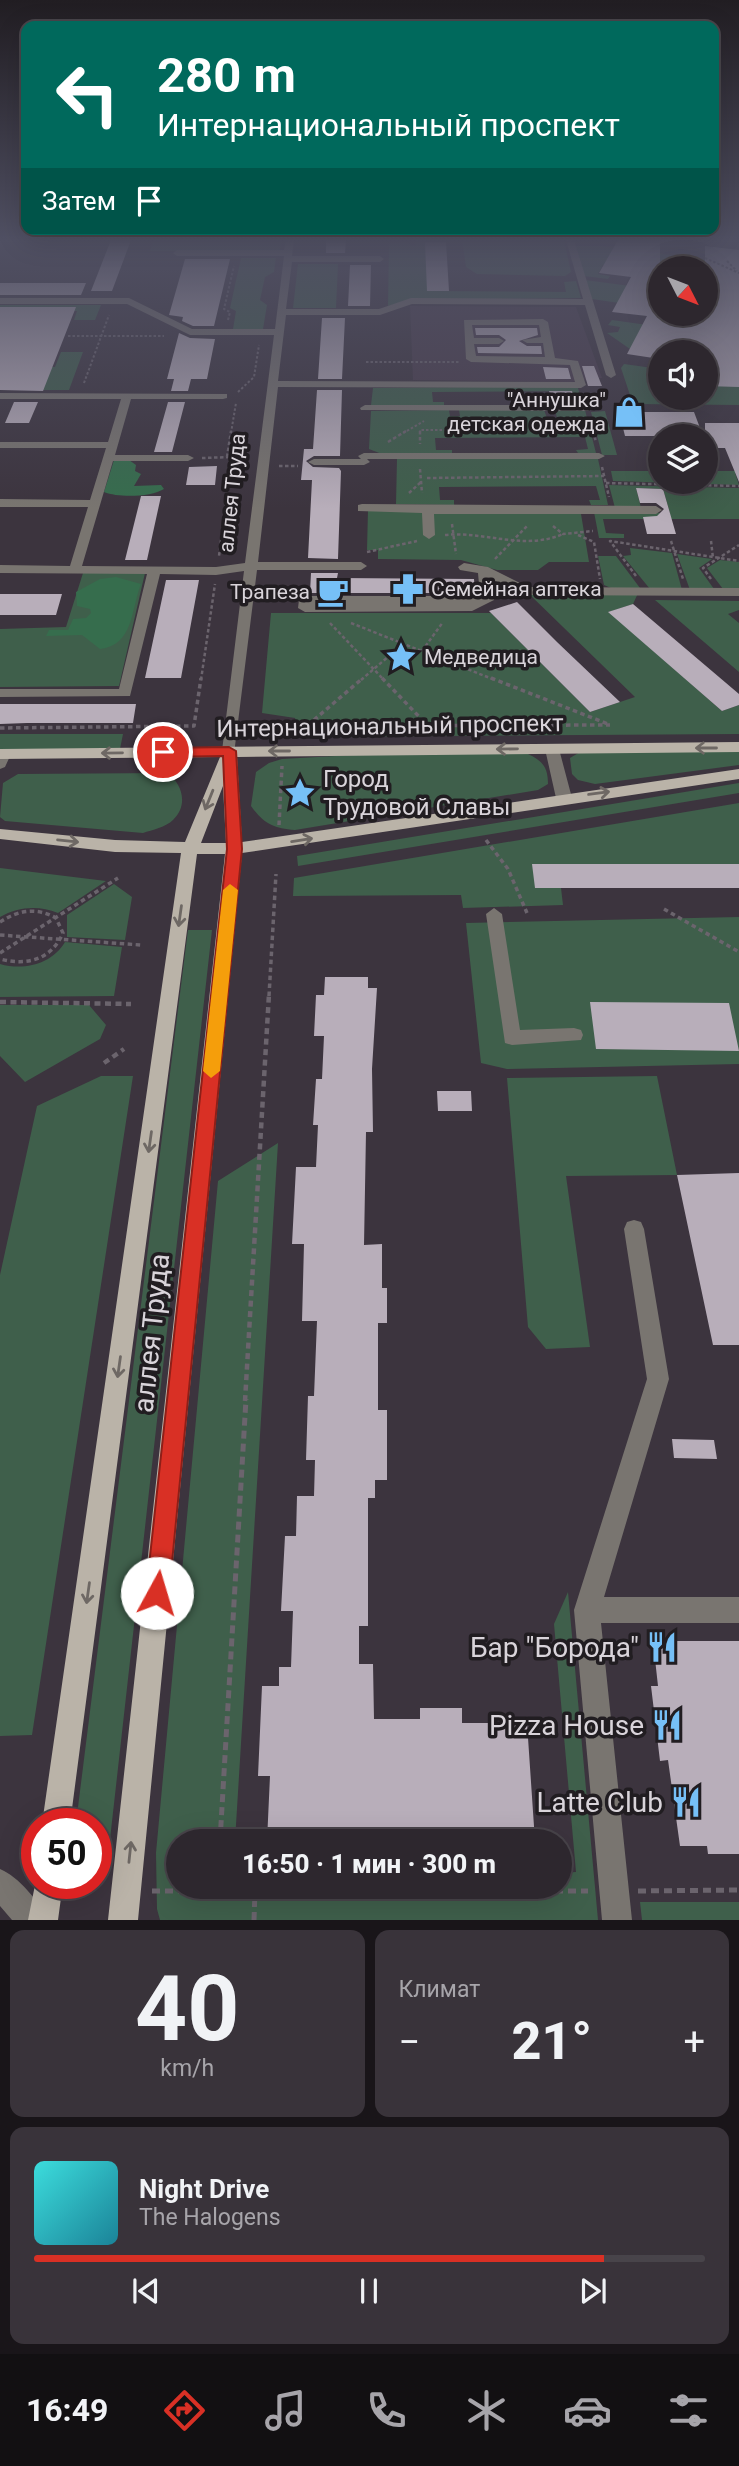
<!DOCTYPE html>
<html lang="ru">
<meta charset="utf-8">
<style>
body{margin:0;font-family:Roboto,sans-serif;background:#39333a;color:#f1f3f6;height:100vh;display:flex;flex-direction:column;font-size:26px;white-space:nowrap}
*{box-sizing:border-box;margin:0}
p{font-size:23px;color:#a7a5aa}
.icon{flex:none;width:38px;height:38px;fill:none;stroke:currentColor;stroke-width:2;stroke-linecap:round;stroke-linejoin:round}
.map{position:relative;height:1920px;overflow:hidden}
.details{display:flex;flex-direction:column;gap:10px;padding:10px;background:#191519;flex:1}
.details>*{flex:none}
.top-card{position:absolute;left:21px;top:21px;width:698px;height:214px;border-radius:14px;box-shadow:0 7px 28px #0002,0 0 0 2px #48444a;background:#00695c;color:#fff;overflow:hidden}
.needle{width:46px;rotate:132deg}
.buttons{position:absolute;left:648px;top:256px;display:grid;gap:14px}
.buttons a{display:grid;place-items:center;width:70px;height:70px;border-radius:50%;background:#2d272e;box-shadow:0 7px 28px #0002,0 0 0 2px #48444a;font-size:35px}
.speed{position:absolute;left:21px;top:1808px;display:flex;gap:14px;font-size:35px;font-weight:700;text-align:center}
.speed>*{display:grid;place-content:center;width:91px;height:91px;border-radius:50%;background:#2d272e;box-shadow:0 7px 28px #0002,0 0 0 2px #48444a;line-height:1}
.speed .limit{border:10px solid #d22;background:#fff;color:#111}
.pin{position:absolute;display:grid;place-items:center;width:60px;height:60px;color:#fff;margin:-30px;border:4px solid #fff;border-radius:50%;box-shadow:0 2px 7px #0007}
.me{position:absolute;width:77px;margin:-38px;rotate:6deg;stroke-linejoin:round;filter:drop-shadow(0 0 5px #0008)}
.turn{display:flex;align-items:center;gap:24px;height:147px;padding:0 21px;font-size:32px}
.turn .icon{width:91px;height:91px;stroke-width:2.5}
.turn b{display:block;font-size:49px;line-height:60px}
.then{display:flex;align-items:center;height:66px;padding:0 21px;background:#0003;gap:14px;font-size:26px}
.big{font-size:52px;font-weight:800;line-height:1.1}
.details .widget{flex:1;display:flex;flex-direction:column;justify-content:center;gap:10px;min-width:0;padding:0 24px;border-radius:14px;background:#39333a}
.details .dial{align-items:center;gap:0}
.dial b{font-size:91px;line-height:1}
.song{display:flex;align-items:center;gap:21px}
.cover{width:84px;height:84px;border-radius:10px;background:linear-gradient(135deg,hsl(180 70% 55%),hsl(190 70% 35%))}
.played{height:7px;border-radius:4px;background:linear-gradient(90deg,#d93025 85%,#48444a 85%)}
.keys{display:flex;justify-content:space-around;direction:ltr}
.heat{display:flex;justify-content:space-between;align-items:center;font-size:38px;direction:ltr}
.details .tiles{flex:1;display:grid;gap:10px;grid-template-columns:1fr 1fr}
.widget:last-child{grid-column:span 2}
.trip{position:absolute;left:166px;top:1829px;width:406px;height:70px;border-radius:35px;background:#2d272e;box-shadow:0 7px 28px #0002,0 0 0 2px #48444a;font-weight:800;line-height:70px;text-align:center}
.tab-bar{display:flex;height:112px;justify-content:space-around;align-items:center;background:#121012;color:#a7a5aa}
.tab-bar .icon{width:49px;height:49px}
.tab-bar .selected{color:#d93025}
.tab-bar b{font-size:32px;color:#f1f3f6}
.map>svg:first-child{display:block}
</style>
<div class="map">
<svg width="739" height="1920" viewBox="0 0 739 1920">
<rect width="100%" height="100%" fill="#3c343e"/>
<path fill="#493c4b" d="M410,306L576,307L602,378L571,382L413,380Z"/>
<path fill="#3f5f4b" d="M153,240H281L280,251H150Z
M416,240H452L446,242L427,291L566,292L564,282L576,281L581,298L410,300L388,306L389,244L404,242L415,246Z
M462,240H564L571,272L565,276L477,274L466,267Z
M575,246H601L739,264L705,268L603,265L598,274L610,276L608,279L584,276Z
M241,258H276L274,272L265,277L260,300L267,305L263,329H233L236,311L230,308Z
M298,264H338L336,308H293Z
M585,280L660,290V309L592,299Z
M0,305H101L95,320H74L77,311H0Z
M612,320L739,338L705,352L630,349L607,333L618,332L620,327L608,325Z
M61,352H83L69,390H43L0,367H55Z
M624,364L660,369V383H656L660,387V397H705V375L739,387V405L633,404L621,368Z
M574,386L578,388L583,406H563L562,401H575L572,391L432,392L433,402H444V406L371,405L373,388Z
M449,410L450,416H460L459,410H544L547,418H557L555,410H585L596,453H578L576,450L588,449L585,437L435,438L436,450H452V454H382L369,449L371,411Z
M605,411L617,455H602L591,412Z
M397,459H598L608,505H591L589,500H600L596,486L439,487L440,500H454V505L396,504Z
M611,471H660V481H705V471H739L735,473L739,485L613,481Z
M609,485L739,488V519H603L606,533L624,534V538H599L594,512L670,513L663,489L636,488L641,508H615Z
M368,510L581,514L589,562H549L538,570H497L461,560L378,559V550H367Z
M630,548L672,553L682,590L650,589L623,556L631,555Z
M677,554L712,559L699,568L714,589L690,590Z
M598,556H616L640,588H611L604,585Z
M720,560L739,562V589H723L707,568Z
M83,573H145L119,686L0,687V629L66,627Z
M526,591H639L633,604L609,612L722,711L739,705V734L300,737L295,718L262,713L271,613H491L590,712L635,697Z
M655,600L739,601V610L728,614L739,623V672Z
M0,734H123L120,749L0,750Z
M524,752C541,760 548,765 548,784L538,790L295,830C273,828 264,824 251,806L256,772L269,763L282,759L371,754Z
M580,752H739V765L595,784L578,780L572,774L570,758Z
M167,773C182,783 189,805 173,820C166,827 152,830 143,833L5,821L0,817L3,783L18,774Z
M739,783V793L298,866L297,856Z
M739,803V864L561,888L563,905L463,908L461,895L293,896L294,878Z
M0,868L106,881L58,913C38,905 18,907 0,917Z
M114,884L132,897L125,940L67,937V915Z
M739,917V1064L507,1069L481,1063L466,923Z
M188,930H212L106,1875H96V1824L76,1823Z
M65,942L122,947L114,996L0,997V964C24,971 52,964 65,942Z
M0,1005H89L106,1025L100,1039L25,1082L0,1056Z
M101,1076H133L32,1735L0,1736V1275L37,1106Z
M657,1076L677,1175L566,1176L590,1347L546,1349L528,1327L507,1078Z
M278,1143L235,1841H178V1886H560V1873L576,1872L554,1624L568,1592L598,1920H160L157,1909L156,1853L218,1181Z
M640,1902H739V1920H642Z"/>
<path fill="#366d4d" d="M114,460H129L136,465L135,471L141,474L134,486L161,485L164,489C151,497 119,498 104,492Z
M116,577L141,584C131,609 134,645 100,649L82,635L46,636L49,630H68L73,619L86,618L91,613L90,609L77,606L76,592L100,579Z"/>
<path fill="#b8aeba" d="M111,240H131L112,291H91Z
M326,240H346L345,253H326Z
M618,240H660V313H705V246L739,250V387L705,386V352H660V359L627,354L647,316L612,312L631,277L599,273Z
M425,242H446L449,291H427Z
M185,259H230L214,326H193L182,321L183,317L169,315Z
M350,265H371L370,306H348Z
M0,283H86L81,295H0Z
M0,307H76L43,391L0,390Z
M322,318H345L342,379H318Z
M475,328H537L538,335L519,341L527,346H541L542,354L478,353L477,347H499L506,340L499,335H476Z
M179,333L190,338L215,339L207,379H191L188,391H171L174,379H167Z
M582,366H594L602,386H588Z
M543,367L568,368L571,379H546Z
M317,390H342L340,456H314L306,461L313,467L339,468L341,471L338,559L308,558L312,480H301L304,449H313Z
M549,391H572L575,401H552Z
M14,402H38L29,423H5Z
M168,402H185L172,452H154Z
M619,412H694L703,436H625Z
M705,423H739V482L725,448H705Z
M217,466L215,485H186L189,467Z
M636,488L663,489L676,534H647L643,517L657,516L664,509L656,503H640Z
M141,496H161L147,560H125Z
M311,573H338L337,578L474,579L475,593H310Z
M166,580H199L181,678H145Z
M0,594H62L56,615H0Z
M517,602L557,642L620,702L590,712L489,611Z
M633,604L739,694V705L722,711L608,612Z
M0,704H136L133,723H27L0,724Z
M532,864H739V888H535Z
M325,977H368V988H377L372,1069L373,1132H366L364,1245L382,1244V1288H387V1323H378V1410H387V1480H375V1498H368V1626H359V1664H373L374,1719H420V1708H462V1723H527L535,1841H267L270,1776H258L262,1686H279V1667H291L293,1611H281L285,1536H296L297,1496H314L315,1460H306L308,1396H314L317,1321H302L304,1244H292L296,1167H316L318,1125H313L316,1079H322L324,1036H314L316,995H324Z
M590,1002L729,1003L739,1051L596,1049Z
M437,1091H471L472,1111H438Z
M739,1173V1345H713L677,1175Z
M672,1439L714,1440L717,1459L674,1458Z
M653,1641H739V1854H708L707,1846H680L668,1760L660,1761L651,1686H658Z"/>
<g fill="none" stroke-linecap="round" stroke-linejoin="round">
<path stroke="#6b646d" stroke-width="2" stroke-dasharray="2.5 2" stroke-linecap="butt" d="M705,258L739,273
M727,261L737,271
M228,320L230,312L224,309L234,266
M68,336H164
M366,362H459
M84,383L109,315
M238,392L254,377L259,345
M590,419L594,433
M231,433L236,403
M403,433L424,421
M420,433V430H592"/>
<path stroke="#6b646d" stroke-width="2.5" stroke-dasharray="3.5 2.5" stroke-linecap="butt" d="M420,431V444
M593,431L596,442
M388,442L406,431
M227,457L231,431
M202,458L232,457L219,556
M231,466H247
M279,466H298
M602,467L609,497
M420,469L422,493
M427,478L604,476
M606,483L739,486
M409,493L421,482
M452,524L456,554
M553,526L563,534L593,531
M445,535C485,531 524,551 563,534
M578,535L594,542L600,579
M671,541L683,579
M711,541L713,558
M367,552L417,541
M495,559L528,525
M636,576L610,541L739,561
M711,579L703,568L739,545
M330,623L384,680
M351,623L495,680
M422,651L443,622
M201,680L215,584
M361,680L403,644"/>
<path stroke="#6b646d" stroke-width="3.5" stroke-dasharray="4.5 3.5" stroke-linecap="butt" d="M382,678L428,726
M491,678L608,724
M308,725L363,678
M286,726L610,725
M0,728L194,726L201,678
M279,825L282,766
M486,840L508,869L527,913
M664,909L739,952
M0,922C19,910 36,907 56,918L63,933C51,960 27,966 0,959
M0,935L141,945
M0,953L118,878
M269,996L276,874"/>
<path stroke="#6b646d" stroke-width="4.5" stroke-dasharray="6 4.5" stroke-linecap="butt" d="M0,1002L131,1004
M104,1063L124,1049
M245,1401L269,994"/>
<path stroke="#6b646d" stroke-width="5" stroke-dasharray="8 5" stroke-linecap="butt" d="M220,1841L246,1399
M152,1891H588
M638,1891L739,1890
M254,1920L255,1891"/>
<path fill="#797570" fill-rule="evenodd" d="M286,240H294L292,256H380L384,259L380,262H292L286,309H379L411,298L583,299L566,240H574L616,375L611,378L606,375L585,305L412,304L380,315H286L278,381L575,382L570,365L471,362L466,359L464,320L543,319L548,322L555,358L578,361L586,385L581,388L278,387L258,562H361L367,566L361,570H257L234,754L229,756L222,751L244,571L216,575L160,574L130,696L0,697V689H119L147,574L0,573V565L70,566L88,507H0V499L90,500L106,448H0V442H108L121,399H0V393L227,394V398L223,399H131L115,455H188L194,458L188,461H113L82,566L216,567L245,563L274,335H190L127,304H0V298H129L192,329H275L284,256H177L173,253L177,250H284ZM472,325H539L541,337L522,340L527,343H543L545,357L476,356L474,344H499L504,341L499,338H474Z
M365,405H588L593,408L588,411L361,410L360,408Z
M364,453H599L605,456L599,459H367L370,462L364,465H314L308,462L314,459H361L358,456Z
M362,504L656,506L662,510L656,514H434L435,535L429,539L423,535L422,513L358,511V505Z
M464,563L488,567L528,587L739,588V596L526,595L491,579L494,600L472,611L305,612L298,608L299,600L306,596H480L478,573L460,570L458,567Z
M552,744L559,749L572,798L564,803L556,798L545,749Z
M4,749L11,754L5,767L0,769V750Z
M494,908L502,914L520,1030L574,1028L581,1030L583,1035L581,1040L512,1045L505,1043L486,914Z
M634,1220L641,1222L644,1229L669,1379L604,1597H739V1623H601L632,1920H602L574,1610L647,1379L624,1229L627,1222Z
M0,1869C19,1877 39,1901 47,1920H12L0,1906Z"/>
<path fill="#bab3a8" fill-rule="evenodd" d="M739,742V752L237,757L242,842L739,769V779L242,853L138,1920H108L225,854H197L70,1824H42L181,853L115,852L0,839V829L115,840L185,842L220,757L0,759V749ZM223,786L226,843H201Z
M37,1875V1883H63L58,1920H28Z"/>
</g>
<defs><path id="oneway-shaft" d="M-6 0H5M1.5-3L5.5 0L1.5 3" fill="none" stroke-width="1.6" stroke-linecap="round" stroke-linejoin="round" transform="scale(1.75)"/></defs>
<g stroke="#6e6864">
<use href="#oneway-shaft" transform="translate(706 748) rotate(180)"/>
<use href="#oneway-shaft" transform="translate(507 749) rotate(179)"/>
<use href="#oneway-shaft" transform="translate(279 751) rotate(180)"/>
<use href="#oneway-shaft" transform="translate(112 753) rotate(179)"/>
<use href="#oneway-shaft" transform="translate(599 793) rotate(-8)"/>
<use href="#oneway-shaft" transform="translate(209 800) rotate(112)"/>
<use href="#oneway-shaft" transform="translate(302 840) rotate(-9)"/>
<use href="#oneway-shaft" transform="translate(68 841) rotate(6)"/>
<use href="#oneway-shaft" transform="translate(180 916) rotate(98)"/>
<use href="#oneway-shaft" transform="translate(150 1142) rotate(98)"/>
<use href="#oneway-shaft" transform="translate(119 1367) rotate(98)"/>
<use href="#oneway-shaft" transform="translate(88 1593) rotate(98)"/>
<use href="#oneway-shaft" transform="translate(130 1852) rotate(-84)"/>
</g>
<linearGradient id="sky" x2="0" y2="1"><stop stop-color="#211d22"/><stop offset="0.47" stop-color="#505063"/><stop offset="1" stop-color="#505063" stop-opacity="0"/></linearGradient>
<rect width="739" height="509" fill="url(#sky)"/>
<path fill="#d93025" stroke="#8d1f18" stroke-width="2" d="M229,747L236,751L242,849L169,1593L165,1601L157,1605L149,1601L146,1593L227,849L223,756L163,757L156,752L163,748Z"/>
<path fill="#f59e0b" d="M230,884L238,890L220,1071L211,1078L203,1071L223,890Z"/>
<defs>
<symbol id="shop-bare" viewBox="-9 -9 18 18"><path d="M-5-2.5h2.3a2.7 3.5 0 0 1 5.4 0H5L5.5 6h-11ZM-1.5-2.5h3a1.5 2.3 0 0 0-3 0Z" fill="#76c0f7" stroke="#211d21" stroke-width="2.5" paint-order="stroke"/></symbol>
<symbol id="pharmacy-bare" viewBox="-9 -9 18 18"><path d="M-2-6h4v4h4v4h-4v4h-4v-4h-4v-4h4Z" fill="#76c0f7" stroke="#211d21" stroke-width="2.5" paint-order="stroke"/></symbol>
<symbol id="cafe-bare" viewBox="-9 -9 18 18"><path d="M-5.5-4.5H6V0H3Q3 3.5 0 3.5H-2.5Q-5.5 3.5-5.5 0ZM3-3.2v2h1.7v-2ZM-6 4.5H4V6H-6Z" fill="#76c0f7" stroke="#211d21" stroke-width="2.5" paint-order="stroke"/></symbol>
<symbol id="sight-bare" viewBox="-9 -9 18 18"><path d="M0-6L1.8-2.2L6-1.7L2.9 1.2L3.7 5.4L0 3.3L-3.7 5.4L-2.9 1.2L-6-1.7L-1.8-2.2Z" fill="#76c0f7" stroke="#211d21" stroke-width="2.5" paint-order="stroke"/></symbol>
<symbol id="restaurant-bare" viewBox="-9 -9 18 18"><path d="M-5-6h1v4h1v-4h1v4h1v-4h1v5L-1.5 .5V6h-2V.5L-5-1ZM5-6V6H3V1.5H1.5Q1.5-4 5-6Z" fill="#76c0f7" stroke="#211d21" stroke-width="2.5" paint-order="stroke"/></symbol>
</defs>
<g fill-rule="evenodd">
<use href="#shop-bare" x="607" y="390" width="44" height="44"/>
<use href="#pharmacy-bare" x="386" y="567" width="44" height="44"/>
<use href="#cafe-bare" x="311" y="570" width="44" height="44"/>
<use href="#sight-bare" x="379" y="635" width="44" height="44"/>
<use href="#sight-bare" x="278" y="771" width="44" height="44"/>
<use href="#restaurant-bare" x="640" y="1625" width="44" height="44"/>
<use href="#restaurant-bare" x="645" y="1703" width="44" height="44"/>
<use href="#restaurant-bare" x="664" y="1780" width="44" height="44"/>
</g>
<g text-anchor="middle" stroke-width="7" stroke-linejoin="round" paint-order="stroke">
<g font-size="21" fill="#d9d4da" stroke="#211d21" text-anchor="end">
<text x="606" y="407">"Аннушка"<tspan x="606" dy="24">детская одежда</tspan></text>
<text x="431" y="596" text-anchor="start">Семейная аптека</text>
<text x="310" y="599">Трапеза</text>
<text x="424" y="664" text-anchor="start">Медведица</text>
</g>
<g font-size="21" fill="#d9d4da" stroke="#211d21">
<text transform="translate(232 493) rotate(-84)" y="7">аллея Труда</text>
</g>
<g font-size="24" fill="#d9d4da" stroke="#211d21">
<text transform="translate(390 726) rotate(-1)" y="8">Интернациональный проспект</text>
</g>
<g font-size="24" fill="#d9d4da" stroke="#211d21" text-anchor="start">
<text x="323" y="787">Город<tspan x="323" dy="28">Трудовой Славы</tspan></text>
</g>
<g font-size="28" fill="#d9d4da" stroke="#211d21">
<text transform="translate(151 1333) rotate(-84)" y="10">аллея Труда</text>
</g>
<g font-size="28" fill="#d9d4da" stroke="#211d21" text-anchor="end">
<text x="639" y="1657">Бар "Борода"</text>
<text x="644" y="1735">Pizza House</text>
<text x="663" y="1812">Latte Club</text>
</g>
</g>
</svg>
<div class="buttons">
<a><svg class="needle" viewBox="-14 -14 28 28"><path d="M0-13l5 13h-10z" fill="#e53935"/><path d="M0 13l5-13h-10z" fill="#a7a5aa"/></svg></a>
<a><svg class="icon" aria-label="sound" viewBox="0 0 24 24"><path d="M4 9h4l5-4v14l-5-4H4zM17 9q2 3 0 6"/></svg></a>
<a><svg class="icon" aria-label="layers" viewBox="0 0 24 24"><path d="M12 4l9 5-9 5-9-5zM3 14l9 5 9-5"/></svg></a>
</div>
<div class="speed"><div class="limit">50</div></div>
<div class="pin" style="left:163px;top:752px;background:#d93025"><svg class="icon" aria-label="arrive" viewBox="0 0 24 24"><path d="M6 21V4h12l-3 4 3 4H6"/></svg></div>
<svg class="me" style="left:157px;top:1593px" viewBox="-20 -20 40 40"><circle r="19" fill="#fff"/><path d="M0-13L10 11 0 6-10 11z" fill="#d93025"/></svg>
<div class="trip">16:50 · 1 мин · 300 m</div>
<div class="top-card">
<div class="turn"><svg class="icon" aria-label="left" viewBox="0 0 24 24"><path d="M17 20v-9H6M10 6l-5 5 5 5"/></svg><div><b>280 m</b>Интернациональный проспект</div></div>
<div class="then">Затем<svg class="icon" aria-label="arrive" viewBox="0 0 24 24"><path d="M6 21V4h12l-3 4 3 4H6"/></svg></div>
</div>
</div>
<section class="details">
<div class="tiles">
<div class="widget dial"><b>40</b><p>km/h</p></div>
<div class="widget"><p>Климат</p>
<div class="heat"><a>−</a><b class="big">21°</b><a>+</a></div>
</div>
<div class="widget">
<div class="song"><i class="cover"></i><div><b>Night Drive</b><p>The Halogens</p></div></div>
<div class="played"></div>
<div class="keys"><svg class="icon" aria-label="previous" viewBox="0 0 24 24"><path d="M18 5L8 12l10 7zM5 5v14"/></svg><svg class="icon" aria-label="pause" viewBox="0 0 24 24"><path d="M8 5v14M16 5v14"/></svg><svg class="icon" aria-label="next" viewBox="0 0 24 24"><path d="M6 5l10 7-10 7zM19 5v14"/></svg></div>
</div>
</div>
</section>
<nav class="tab-bar">
<b>16:49</b>
<svg class="icon selected" aria-label="directions" viewBox="0 0 24 24"><path d="M12 3l9 9-9 9-9-9zM9 14v-3h6M13 9l2 2-2 2"/></svg>
<svg class="icon" aria-label="music" viewBox="0 0 24 24"><path d="M9 18V5l10-2v13"/><circle cx="6" cy="18" r="3"/><circle cx="16" cy="16" r="3"/></svg>
<svg class="icon" aria-label="phone" viewBox="0 0 24 24"><path d="M5 4h4l2 5-3 2q2 4 5 5l2-3 5 2v4C11 20 4 13 5 4z"/></svg>
<svg class="icon" aria-label="climate" viewBox="0 0 24 24"><path d="M12 3v18M4 7l16 10M4 17L20 7"/></svg>
<svg class="icon" aria-label="car" viewBox="0 0 24 24"><path d="M5 17H2v-5l4-1 3-4h7l3 4 3 1v5h-3M9 17h6M6 11h13"/><circle cx="7" cy="17" r="2"/><circle cx="17" cy="17" r="2"/></svg>
<svg class="icon" aria-label="filters" viewBox="0 0 24 24"><path d="M4 7h16M4 17h16"/><circle cx="9" cy="7" r="2"/><circle cx="15" cy="17" r="2"/></svg>
</nav>
